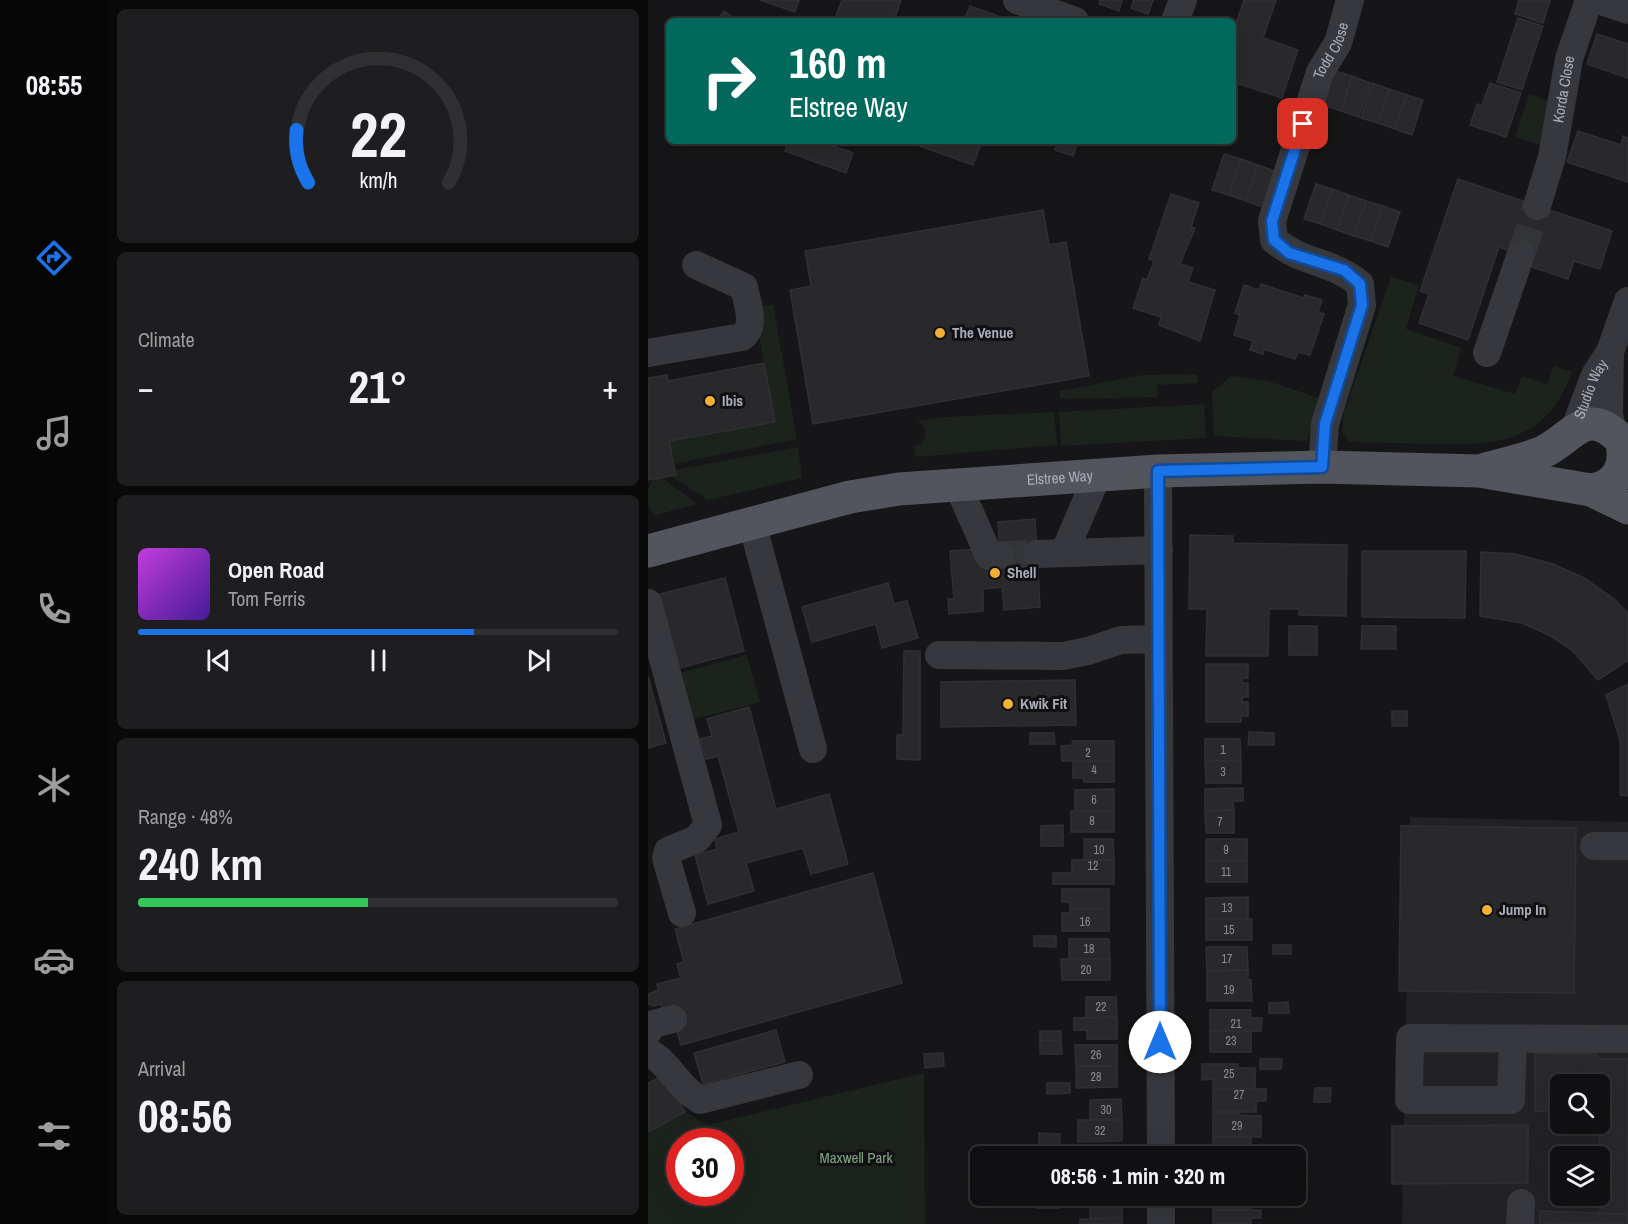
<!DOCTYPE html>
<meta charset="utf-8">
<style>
body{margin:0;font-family:"Archivo Narrow",sans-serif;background:#1e1e20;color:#f1f3f6;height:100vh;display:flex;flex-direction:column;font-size:22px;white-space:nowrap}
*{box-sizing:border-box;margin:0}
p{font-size:20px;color:#9c9d9f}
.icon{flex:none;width:33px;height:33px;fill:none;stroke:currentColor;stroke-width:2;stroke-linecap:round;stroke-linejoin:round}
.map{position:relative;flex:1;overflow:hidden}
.drawer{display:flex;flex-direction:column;gap:9px;padding:9px;background:#09090a;width:540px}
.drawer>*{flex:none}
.guide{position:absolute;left:18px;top:18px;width:570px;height:126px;border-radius:9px;box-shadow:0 6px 24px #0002,0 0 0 2px #303032;background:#00695c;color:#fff;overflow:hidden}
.buttons{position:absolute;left:902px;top:1074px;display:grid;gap:12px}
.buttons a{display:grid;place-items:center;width:60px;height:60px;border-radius:9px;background:#101012;box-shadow:0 6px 24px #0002,0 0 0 2px #303032;font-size:30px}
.speed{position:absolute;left:18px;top:1128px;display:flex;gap:12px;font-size:30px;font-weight:700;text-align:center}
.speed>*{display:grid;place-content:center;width:78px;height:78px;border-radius:50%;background:#101012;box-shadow:0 6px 24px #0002,0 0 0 2px #303032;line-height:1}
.speed .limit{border:9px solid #d22;background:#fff;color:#111}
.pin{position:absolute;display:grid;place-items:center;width:51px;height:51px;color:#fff;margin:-26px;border-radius:12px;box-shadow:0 3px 9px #0006}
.me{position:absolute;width:66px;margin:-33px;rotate:0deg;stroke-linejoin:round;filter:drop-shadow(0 0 4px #0008)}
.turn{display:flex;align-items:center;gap:21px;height:126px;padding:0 24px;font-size:27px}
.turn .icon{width:78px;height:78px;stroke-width:2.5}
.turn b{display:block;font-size:42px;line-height:51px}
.big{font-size:45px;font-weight:700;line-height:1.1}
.drawer .tile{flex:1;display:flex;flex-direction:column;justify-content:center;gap:9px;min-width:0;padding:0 21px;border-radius:9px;background:#1e1e20}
.drawer .dial{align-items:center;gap:0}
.dial svg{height:156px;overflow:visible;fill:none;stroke:#303032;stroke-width:7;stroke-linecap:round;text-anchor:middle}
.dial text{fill:#f1f3f6;stroke:none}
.song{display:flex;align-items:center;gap:18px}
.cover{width:72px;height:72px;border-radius:9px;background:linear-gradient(135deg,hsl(290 70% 55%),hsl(260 70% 35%))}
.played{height:6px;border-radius:3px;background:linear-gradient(90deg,#1a73e8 70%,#303032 70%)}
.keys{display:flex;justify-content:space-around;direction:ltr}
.heat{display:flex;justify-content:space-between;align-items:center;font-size:33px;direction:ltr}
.charge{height:9px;border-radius:4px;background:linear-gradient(90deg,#34c759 48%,#303032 0)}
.trip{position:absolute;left:322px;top:1146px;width:336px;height:60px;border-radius:9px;background:#101012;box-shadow:0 6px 24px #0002,0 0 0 2px #303032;font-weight:700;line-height:60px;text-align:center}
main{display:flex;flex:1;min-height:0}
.dock{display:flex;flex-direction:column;width:108px;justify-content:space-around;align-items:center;background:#060607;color:#9c9d9f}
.dock .icon{width:42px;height:42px}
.dock .on{color:#1a73e8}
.dock b{font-size:27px;color:#f1f3f6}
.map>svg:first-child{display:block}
</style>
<main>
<nav class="dock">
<b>08:55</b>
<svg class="icon on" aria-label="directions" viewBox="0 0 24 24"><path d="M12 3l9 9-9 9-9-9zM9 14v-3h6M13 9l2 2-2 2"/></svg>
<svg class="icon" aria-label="music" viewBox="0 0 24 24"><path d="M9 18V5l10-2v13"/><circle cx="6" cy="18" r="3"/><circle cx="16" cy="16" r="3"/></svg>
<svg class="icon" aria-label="phone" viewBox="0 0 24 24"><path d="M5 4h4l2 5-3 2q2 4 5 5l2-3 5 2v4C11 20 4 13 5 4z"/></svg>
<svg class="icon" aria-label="climate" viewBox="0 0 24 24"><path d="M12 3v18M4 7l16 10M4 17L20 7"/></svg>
<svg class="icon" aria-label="car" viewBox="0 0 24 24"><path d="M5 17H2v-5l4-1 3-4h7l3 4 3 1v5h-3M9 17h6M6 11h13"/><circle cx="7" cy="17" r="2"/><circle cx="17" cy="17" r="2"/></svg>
<svg class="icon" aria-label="filters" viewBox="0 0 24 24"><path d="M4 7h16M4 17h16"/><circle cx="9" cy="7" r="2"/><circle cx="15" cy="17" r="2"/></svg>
</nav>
<section class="drawer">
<div class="tile dial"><svg viewBox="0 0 100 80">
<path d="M14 69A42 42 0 1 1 86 69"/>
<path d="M14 69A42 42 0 0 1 8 42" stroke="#1a73e8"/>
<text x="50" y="56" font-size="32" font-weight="700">22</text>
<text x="50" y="72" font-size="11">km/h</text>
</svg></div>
<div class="tile"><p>Climate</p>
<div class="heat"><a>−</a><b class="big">21°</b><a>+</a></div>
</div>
<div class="tile">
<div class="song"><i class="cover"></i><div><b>Open Road</b><p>Tom Ferris</p></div></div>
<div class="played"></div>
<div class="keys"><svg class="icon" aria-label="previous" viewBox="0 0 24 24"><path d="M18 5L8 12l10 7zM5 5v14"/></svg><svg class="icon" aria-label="pause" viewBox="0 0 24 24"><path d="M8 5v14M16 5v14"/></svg><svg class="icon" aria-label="next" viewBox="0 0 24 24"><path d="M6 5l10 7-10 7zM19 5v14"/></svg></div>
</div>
<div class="tile"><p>Range · 48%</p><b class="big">240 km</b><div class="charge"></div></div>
<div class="tile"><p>Arrival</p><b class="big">08:56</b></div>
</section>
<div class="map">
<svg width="980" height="1224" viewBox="0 0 980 1224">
<rect width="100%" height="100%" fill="#161618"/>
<path fill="#222225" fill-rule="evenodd" d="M762,817L980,822V1224H754ZM912,1084H951V1124H912ZM912,1156H951V1196H912Z"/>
<path fill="#1c231d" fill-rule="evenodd" d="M881,94L904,102L898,147L867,137Z
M743,277L771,285L758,329L813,348L805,376L867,394L874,376L899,384L906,366L924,372C900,440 853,446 788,444C759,443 730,443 701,442L694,431L696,413Z
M125,305L149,439L26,464L21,441L127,422L106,307Z
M549,374L550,383L509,385V397L412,399L411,391L495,375Z
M583,376L620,381L674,399L659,441L566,436L564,392Z
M556,404L558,438L413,446L411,412Z
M406,412L409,445L268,457L266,447C276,444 279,437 276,427L269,421L296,417Z
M150,447L154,478L60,500L23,476L28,475L27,470Z
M13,477L49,504L8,515L0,507V490L5,479Z
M99,655L112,702L43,720L31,673Z
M276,1073L277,1224H0V1132L37,1112L60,1125ZM32,1142H82V1192H32Z"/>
<path fill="#29292c" stroke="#303034" stroke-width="1.5" d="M112,0H151L147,12Z
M194,0H253L246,21H186Z
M452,0H474L471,11L451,4Z
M486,0H505L500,14L483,8Z
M596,0H628L615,38L650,50L634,98L585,82V21H582H589Z
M871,0H902L895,23L867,14Z
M322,6L364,21H316Z
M76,11L90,21H69Z
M870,18L895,26L874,90L849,82Z
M949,34L980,44V78L939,64Z
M687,71L704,76L693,111L676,105Z
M704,76L722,83L711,117L693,111Z
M724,83L741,89L730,123L713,118Z
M842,83L873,93L858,137L822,125L829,104L834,105Z
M741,89L759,95L747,129L730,123Z
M759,95L775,100L764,135L747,129Z
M930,131L973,145L975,136L980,138V182L919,162Z
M140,141H172L205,153L198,173L137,151Z
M274,141H334L325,165L272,146Z
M410,141H430L425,156L407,150Z
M576,154L593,159L581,195L564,190Z
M593,159L610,165L598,201L581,195Z
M610,165L627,171L615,207L598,201Z
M810,179L964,231L952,269L926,261L920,279L881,266L884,258L851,247L820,340L771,323L781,294L772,291Z
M668,184L684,189L673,224L656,219Z
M684,189L701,195L689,230L673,224Z
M523,194L551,203L543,227L547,228L532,264L545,268L540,282L567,290L552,341L511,325L513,317L485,308L495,278L499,280L506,261L501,259Z
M701,195L718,201L706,236L689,230Z
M718,201L735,206L723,241L706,236Z
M735,206L752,212L740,247L723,241Z
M395,210L401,245L418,242L441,376L165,424L142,290L163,286L157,251Z
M613,284L656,298L657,295L674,300L670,312L676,314L662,355L650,352L647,359L616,349L615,354L602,350L605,341L586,335L592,315L587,313L596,285L611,290Z
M116,363L127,422L21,441L28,475L0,480V378L19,375L20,381Z
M387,519L392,607L356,610L354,587L335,589V611L301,614L300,599H306L302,551L333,549L352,557L350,522Z
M542,535L585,536V543L699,545L698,616L651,615V609H621L620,656H558L559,609H541Z
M714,551H818L817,618L714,617Z
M833,552L867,554L905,564L936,578L965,598L980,613V660L950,680L924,650L901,635L874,623L832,616Z
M77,578L96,651L31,668L12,594Z
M240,583L246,604L259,601L270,638L234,648L228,624L164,642L154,607Z
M641,626H669V655H641Z
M714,626H748V649H713Z
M256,651H272V760L249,759V735H255Z
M558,664H600V678H594V683H600V697H594V702H600V716H593V722H558Z
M0,676L18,743L0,748Z
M427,680L428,725L293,727V682Z
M980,684V796L972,795V740L958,695Z
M101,707L128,809L181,794L200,864L163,874L155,848L98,863L106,891L60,904L47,855L69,849L67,839L91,832L70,756L58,759L52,739L64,736L59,719Z
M744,711H759V726H744Z
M601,732L626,733V745H600Z
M382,733H406L407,744H382Z
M557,739H592L593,761H557Z
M424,741H466V761H414L413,746L425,745Z
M425,761H466V782H436V778H425Z
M557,761H593V783H558Z
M595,788V801H585L586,810L557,811V789Z
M466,789V811H427V790Z
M586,810V833H558L557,811Z
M423,811H466V832H423Z
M415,825V846H393V826Z
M753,826L928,828L926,993L751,991Z
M436,839H465L466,860H436Z
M558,839H599V861H558Z
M424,860H466V884H405V873H424Z
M558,861H599V882H558Z
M225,873L254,983L33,1045L24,1013L16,1015L13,1004L5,1006L0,1004V994L10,990L9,984L33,978L29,964L36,962L27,929Z
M414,889H461V909H422V902H414Z
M600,897V919H558V898Z
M422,909H461V931H414V913H422Z
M558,919H604V940H558Z
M386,936H408V947L386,946Z
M421,939H461L462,959H421Z
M625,945H643V954H625Z
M558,947H599L600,970L559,971Z
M413,959H462V980H414Z
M600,970V980H603L604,1001H559V971Z
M438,997H468L469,1017L438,1018Z
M640,1002L641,1013H621V1003Z
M562,1010H603L602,1018H614L613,1031H562Z
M469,1017V1039H439V1030H426V1018Z
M128,1030L137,1062L55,1084L46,1053Z
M392,1031H413V1040L392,1041Z
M562,1031H603V1052H562Z
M413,1040L414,1054H392V1041Z
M427,1045H469V1066H428Z
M295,1053L296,1066L277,1068L276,1054Z
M887,1053L949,1054L950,1059H980V1214H952L951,1084H912V1112L887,1111Z
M612,1059H634L633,1069H612Z
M554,1064H590V1068H607V1089H565V1079L554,1080Z
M428,1066H469V1087L428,1088Z
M16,1075L37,1112L0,1132V1083Z
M399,1083H422V1093L399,1094Z
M667,1088H683L682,1102H666Z
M565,1089H618V1101H608V1112H565Z
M473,1099L474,1120H442V1100Z
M565,1112H591L592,1115L613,1116V1137H565Z
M430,1120H474V1141L430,1142Z
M880,1125V1183L744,1184V1126Z
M391,1133L412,1134V1145H391Z
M603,1136V1156H554V1145H565V1137Z
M391,1145H412V1156L391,1155Z
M442,1149H474V1156H442Z
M388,1196H411V1208H388Z
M565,1196H602V1210H565Z
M474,1198V1218L442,1219V1199Z
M565,1210H613V1218H603V1224H565Z
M892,1211L980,1214V1224H892Z
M474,1218V1224H432V1219Z"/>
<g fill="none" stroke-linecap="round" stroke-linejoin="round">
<path stroke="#333438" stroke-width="28" stroke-dasharray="28 14" stroke-linecap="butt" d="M873,254L889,206
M352,555L389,554"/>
<g stroke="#37383d" stroke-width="28">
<path d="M369,0L427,21"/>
<path d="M950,0L980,10"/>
<path d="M527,21L535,0"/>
<path id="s1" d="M889,206L904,157L921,59L941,0"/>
<path d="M962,352L961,413L964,431"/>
<path d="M0,353L94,337C109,326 99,303 96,287L48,265"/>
<path d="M839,353L873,254"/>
<path id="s2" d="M927,428L947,375L962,352L980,301"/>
<path id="s3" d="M674,467L677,424L714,305L712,284C683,260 654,264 626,240L624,221L672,72L690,43L702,0"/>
<path d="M510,471L513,1156"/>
<path d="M309,483L341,556L352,555"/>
<path d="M104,523L165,749"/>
<path d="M416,553L450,474"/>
<path d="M389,554L511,550"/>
<path d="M0,603L60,825L49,839L20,851L18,858L34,913"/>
<path d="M291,655L415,656L440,651L473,640L510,639"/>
<path d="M946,846H980"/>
<path d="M0,1032L2,1025L25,1019"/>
<path d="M865,1039L863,1100H761L762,1038L980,1039"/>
<path d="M0,1052C22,1063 30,1088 52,1100L151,1075"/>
<path d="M513,1196V1224"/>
<path d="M872,1224L873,1203"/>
</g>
<g stroke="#53555c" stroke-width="33">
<path d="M838,469C856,464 875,460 893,453C924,440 937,403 973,440C980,465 970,486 943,490"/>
<path id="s4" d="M0,551L202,497L251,489L510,471L674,467L831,471L943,490L980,508"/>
</g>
</g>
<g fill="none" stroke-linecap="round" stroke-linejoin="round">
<defs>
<path id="route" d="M512,1042L510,471L674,467L677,424L714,305L712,284L696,270L641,253L626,240L624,221L655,124"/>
</defs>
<use href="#route" stroke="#114b97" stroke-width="15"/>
<use href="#route" stroke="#1a73e8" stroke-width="10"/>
</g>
<g fill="#f2b134" stroke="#111113" stroke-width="2">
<circle cx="292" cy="333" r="6"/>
<circle cx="62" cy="401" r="6"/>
<circle cx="347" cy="573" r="6"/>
<circle cx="360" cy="704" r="6"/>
<circle cx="839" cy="910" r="6"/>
</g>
<g text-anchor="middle" stroke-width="6" stroke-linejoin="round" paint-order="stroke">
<g font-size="12" fill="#888b94">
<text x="575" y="754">1</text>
<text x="440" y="757">2</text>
<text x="446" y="774">4</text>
<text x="575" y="776">3</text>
<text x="446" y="804">6</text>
<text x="444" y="825">8</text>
<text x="572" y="826">7</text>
<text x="451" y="854">10</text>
<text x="578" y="854">9</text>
<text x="445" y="870">12</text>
<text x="578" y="876">11</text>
<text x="579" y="912">13</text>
<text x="437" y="926">16</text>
<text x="581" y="934">15</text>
<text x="441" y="953">18</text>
<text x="579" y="963">17</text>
<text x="438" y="974">20</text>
<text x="581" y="994">19</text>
<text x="453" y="1011">22</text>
<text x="588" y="1028">21</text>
<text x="583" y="1045">23</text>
<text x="448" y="1059">26</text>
<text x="581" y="1078">25</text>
<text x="448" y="1081">28</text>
<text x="591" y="1099">27</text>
<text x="458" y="1114">30</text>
<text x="589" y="1130">29</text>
<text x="452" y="1135">32</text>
</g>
<g font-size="15" fill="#a8adb8" stroke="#111113">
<text dy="5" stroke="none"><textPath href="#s3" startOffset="486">Todd Close</textPath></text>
<text dy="5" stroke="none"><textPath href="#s1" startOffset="120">Korda Close</textPath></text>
<text dy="5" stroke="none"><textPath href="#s2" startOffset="42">Studio Way</textPath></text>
<text dy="5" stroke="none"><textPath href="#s4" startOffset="420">Elstree Way</textPath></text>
</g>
<g font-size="15" font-weight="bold" fill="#a8adb8" stroke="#111113" text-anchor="start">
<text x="304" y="338">The Venue</text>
<text x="74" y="406">Ibis</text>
<text x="359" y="578">Shell</text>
<text x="372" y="709">Kwik Fit</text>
<text x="851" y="915">Jump In</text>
</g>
<g font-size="15" fill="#7fa381" stroke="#111113">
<text x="208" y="1163">Maxwell Park</text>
</g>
</g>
</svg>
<div class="buttons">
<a><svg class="icon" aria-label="search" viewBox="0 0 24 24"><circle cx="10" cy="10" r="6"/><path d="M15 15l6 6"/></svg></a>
<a><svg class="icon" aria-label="layers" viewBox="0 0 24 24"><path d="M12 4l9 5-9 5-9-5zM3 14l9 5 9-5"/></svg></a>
</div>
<div class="speed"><div class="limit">30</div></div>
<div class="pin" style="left:655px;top:124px;background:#d93025"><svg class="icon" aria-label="arrive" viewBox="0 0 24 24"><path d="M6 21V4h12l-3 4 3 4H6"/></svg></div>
<svg class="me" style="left:512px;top:1042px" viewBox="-20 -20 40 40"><circle r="19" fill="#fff"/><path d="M0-13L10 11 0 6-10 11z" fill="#1a73e8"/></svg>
<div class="trip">08:56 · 1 min · 320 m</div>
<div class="guide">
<div class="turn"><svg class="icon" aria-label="right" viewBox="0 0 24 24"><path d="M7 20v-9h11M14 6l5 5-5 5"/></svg><div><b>160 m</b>Elstree Way</div></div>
</div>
</div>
</main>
